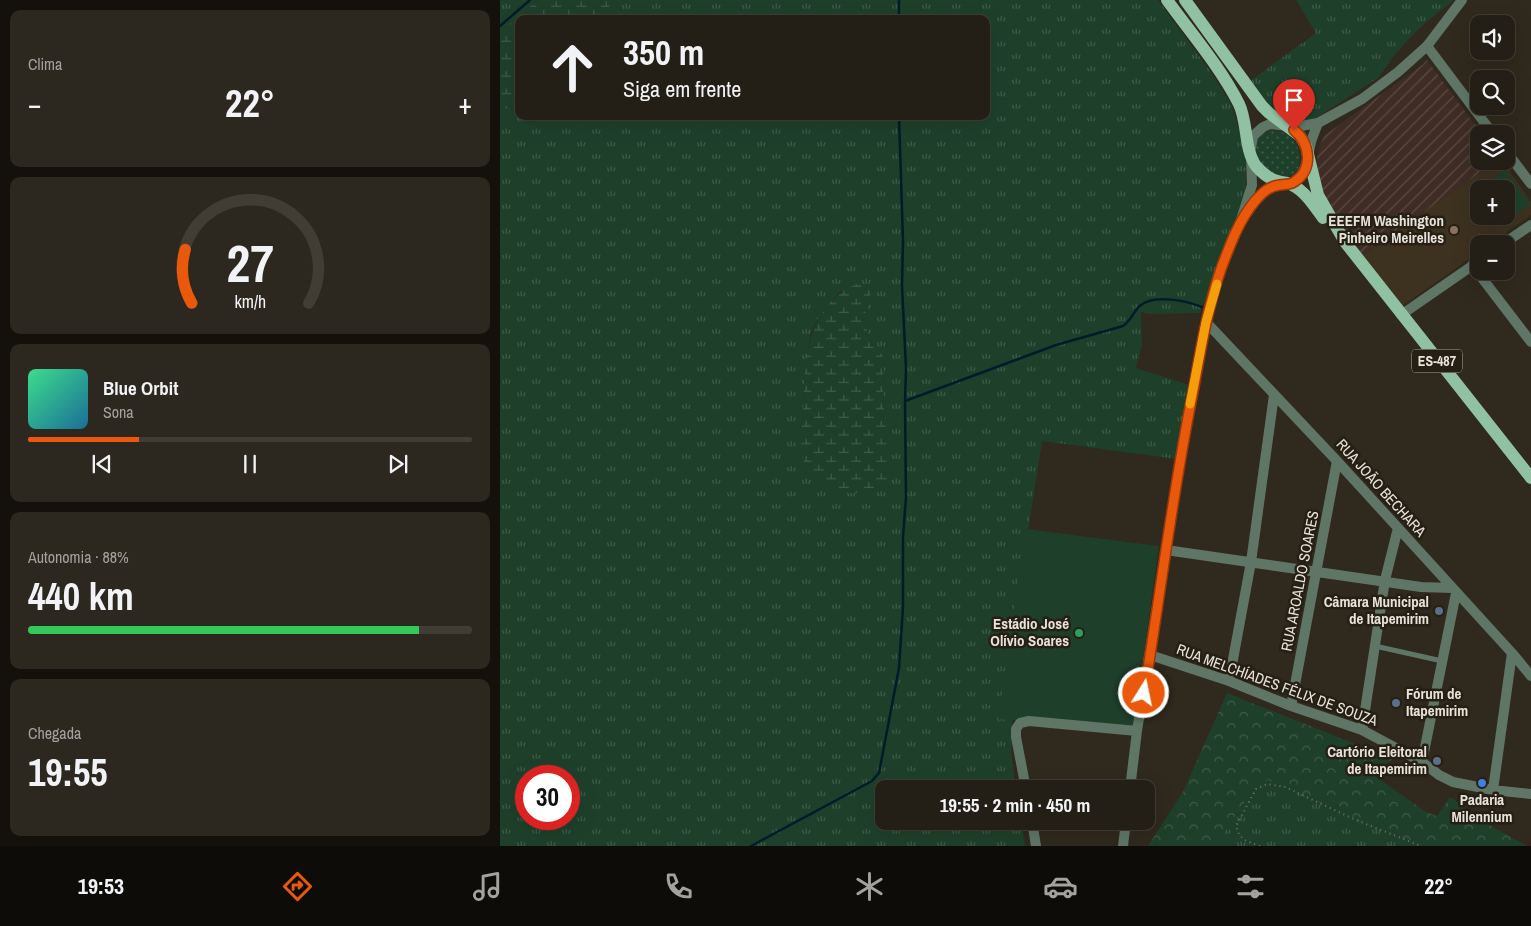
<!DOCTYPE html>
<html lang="pt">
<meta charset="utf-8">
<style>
body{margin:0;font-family:"Archivo Narrow",sans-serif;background:#2c271f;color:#f1f3f6;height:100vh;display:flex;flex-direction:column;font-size:19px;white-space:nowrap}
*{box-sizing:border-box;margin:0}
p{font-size:16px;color:#a3a2a1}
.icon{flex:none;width:28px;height:28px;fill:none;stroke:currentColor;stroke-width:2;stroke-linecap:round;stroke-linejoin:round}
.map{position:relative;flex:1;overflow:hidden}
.drawer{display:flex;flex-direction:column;gap:10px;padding:10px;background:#14110c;width:500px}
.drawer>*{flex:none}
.banner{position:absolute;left:15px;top:15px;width:475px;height:105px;border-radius:10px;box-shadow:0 5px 20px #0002,0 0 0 1px #413d35;background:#241f16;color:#f1f3f6;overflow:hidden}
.controls{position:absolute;left:970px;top:15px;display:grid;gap:10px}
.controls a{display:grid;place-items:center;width:45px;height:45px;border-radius:10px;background:#241f16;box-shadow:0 5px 20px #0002,0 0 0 1px #413d35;font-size:25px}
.speed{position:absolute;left:15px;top:765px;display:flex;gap:10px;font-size:25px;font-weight:700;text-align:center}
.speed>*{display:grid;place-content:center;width:65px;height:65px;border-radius:50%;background:#241f16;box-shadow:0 5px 20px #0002,0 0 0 1px #413d35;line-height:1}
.speed .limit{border:8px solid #d22;background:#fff;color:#111}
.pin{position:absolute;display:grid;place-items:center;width:42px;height:42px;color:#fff;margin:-51px -21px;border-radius:50% 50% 50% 0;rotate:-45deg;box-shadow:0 0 5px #0007}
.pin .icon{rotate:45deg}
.me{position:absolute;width:55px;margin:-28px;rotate:10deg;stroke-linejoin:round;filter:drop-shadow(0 0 4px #0008)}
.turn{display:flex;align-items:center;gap:18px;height:105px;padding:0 25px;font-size:22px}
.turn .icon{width:65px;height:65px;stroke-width:2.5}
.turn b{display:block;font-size:35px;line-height:42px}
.big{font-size:38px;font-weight:700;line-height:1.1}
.drawer .card{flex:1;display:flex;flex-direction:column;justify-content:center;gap:8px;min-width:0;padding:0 18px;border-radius:10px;background:#2c271f}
.drawer .dial{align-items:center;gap:0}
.dial svg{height:130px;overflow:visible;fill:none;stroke:#413d35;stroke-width:7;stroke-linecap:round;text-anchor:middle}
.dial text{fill:#f1f3f6;stroke:none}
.song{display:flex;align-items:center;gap:15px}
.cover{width:60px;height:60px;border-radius:8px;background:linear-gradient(135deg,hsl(150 70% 55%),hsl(200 70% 35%))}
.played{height:5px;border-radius:2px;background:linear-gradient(90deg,#ea580c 25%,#413d35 25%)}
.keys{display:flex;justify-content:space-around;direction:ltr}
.heat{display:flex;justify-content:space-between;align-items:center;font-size:28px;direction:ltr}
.charge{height:8px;border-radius:4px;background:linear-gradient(90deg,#34c759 88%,#413d35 0)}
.trip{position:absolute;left:375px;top:780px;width:280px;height:50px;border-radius:10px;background:#241f16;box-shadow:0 5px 20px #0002,0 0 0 1px #413d35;font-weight:700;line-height:50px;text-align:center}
.tab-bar{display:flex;height:80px;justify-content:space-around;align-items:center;background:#0e0c09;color:#a3a2a1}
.tab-bar .icon{width:35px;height:35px}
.tab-bar .on{color:#ea580c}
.tab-bar b{font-size:22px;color:#f1f3f6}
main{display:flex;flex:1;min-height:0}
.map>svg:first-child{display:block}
</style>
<main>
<section class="drawer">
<div class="card"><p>Clima</p>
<div class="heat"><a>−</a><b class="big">22°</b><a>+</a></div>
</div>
<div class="card dial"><svg viewBox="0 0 100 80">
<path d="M14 69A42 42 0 1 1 86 69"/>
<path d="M14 69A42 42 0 0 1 10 36" stroke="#ea580c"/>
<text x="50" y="56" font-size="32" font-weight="700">27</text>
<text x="50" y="72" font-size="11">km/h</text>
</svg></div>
<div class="card">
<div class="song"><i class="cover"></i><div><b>Blue Orbit</b><p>Sona</p></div></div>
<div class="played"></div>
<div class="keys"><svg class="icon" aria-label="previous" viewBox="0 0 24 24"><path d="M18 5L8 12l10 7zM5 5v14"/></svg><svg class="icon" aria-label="pause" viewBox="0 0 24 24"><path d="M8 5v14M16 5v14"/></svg><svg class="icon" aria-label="next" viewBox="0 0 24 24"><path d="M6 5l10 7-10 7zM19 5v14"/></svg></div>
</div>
<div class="card"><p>Autonomia · 88%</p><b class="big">440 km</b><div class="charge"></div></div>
<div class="card"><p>Chegada</p><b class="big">19:55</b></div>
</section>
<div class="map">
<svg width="1031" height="846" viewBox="0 0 1031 846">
<defs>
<pattern id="industrial-furrows" width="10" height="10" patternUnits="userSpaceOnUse" patternTransform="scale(1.25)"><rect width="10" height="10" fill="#3f2d25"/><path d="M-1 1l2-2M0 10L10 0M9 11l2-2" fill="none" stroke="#5b4b44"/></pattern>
<pattern id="grass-tufts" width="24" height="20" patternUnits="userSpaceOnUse" patternTransform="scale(1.25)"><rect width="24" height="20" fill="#1e402b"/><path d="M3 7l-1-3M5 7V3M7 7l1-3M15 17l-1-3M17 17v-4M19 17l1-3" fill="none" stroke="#3f5b49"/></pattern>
<pattern id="forest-crowns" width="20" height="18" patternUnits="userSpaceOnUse" patternTransform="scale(1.25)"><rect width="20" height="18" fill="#1e402b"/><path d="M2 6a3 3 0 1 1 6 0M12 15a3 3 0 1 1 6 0" fill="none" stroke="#3f5b49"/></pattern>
<pattern id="wetland-marsh" width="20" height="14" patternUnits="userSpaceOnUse" patternTransform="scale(1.25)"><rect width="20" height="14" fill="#1e402b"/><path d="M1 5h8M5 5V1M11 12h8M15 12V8" fill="none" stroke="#3f5b49"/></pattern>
<pattern id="park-dots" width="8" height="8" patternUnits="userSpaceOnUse" patternTransform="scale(1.25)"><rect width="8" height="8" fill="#1e402b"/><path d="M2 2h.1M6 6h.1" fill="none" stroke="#3f5b49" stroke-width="1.8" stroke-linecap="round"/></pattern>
</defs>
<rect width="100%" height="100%" fill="#30291d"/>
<path fill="#3d3220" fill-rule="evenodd" d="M996,161H1003L1031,202V215L990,244H979V252L902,306L862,256ZM979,189H1006V216H979Z"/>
<path fill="url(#industrial-furrows)" d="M927,60L982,134H979V161H996L862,256L829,211L819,185L817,158L820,144L825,135L922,65Z"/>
<path fill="url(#grass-tufts)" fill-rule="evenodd" d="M0,0H38L0,32Z
M115,0H658L713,75L732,106L746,154V187L741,213L700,313L650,314L641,312L642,344L636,368L689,385L677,459L542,441L500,710L513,713L511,752L516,789H384V821H521L525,846H0V111L19,105V116H486V19H103L112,2ZM341,291L371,293L365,315L366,327L371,344L382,354L384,366L383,387L385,412L303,459C301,428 303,397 306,366C308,354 308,340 313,328C320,314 330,302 341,291ZM26,776H69V819H26Z
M796,0H954L925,23L909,39L896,53L879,77L810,122L789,124L774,113L750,81L816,33Z
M768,780L787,787L919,846H715L757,784Z"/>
<path fill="url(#forest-crowns)" d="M727,693L893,759L872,774L926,812L937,816L950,797L986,823L1027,846H919L768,780L757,784L715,846H648L684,790Z"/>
<path fill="url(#wetland-marsh)" d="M38,0H115L112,2L103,19H19V105L0,111V32Z
M356,284H365L371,293L365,314L366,327L371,344L382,354L384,366L383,387L389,478C386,482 383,487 379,489C374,492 366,493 360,493C336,494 311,485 303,459C299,445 302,427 303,413C305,363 304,309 356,284Z"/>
<path fill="url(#park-dots)" d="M770,130C780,130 791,134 796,144C803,155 802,176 785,177C780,178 774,175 770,172C755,161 751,148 760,132Z"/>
<path fill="#1e402b" d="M1005,170L1030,204L1003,223L998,216H1006V189H980Z
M526,529L659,546L633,731L498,719Z"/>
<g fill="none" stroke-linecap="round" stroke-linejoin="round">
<path stroke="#001c2b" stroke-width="2.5" d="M399,0V19
M0,26L30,0
M405,401L556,345L623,326C632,320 633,311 641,305C654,294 688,301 702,307
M251,846L372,781L379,773L399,668L403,607V537L406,497L405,401L406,369L402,285L403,241L399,116"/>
<path stroke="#767065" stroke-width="2" stroke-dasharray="1 4" stroke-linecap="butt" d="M760,846C747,841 740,841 736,826L756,789L767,784L785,787L856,820L921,846"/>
<path stroke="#5f7667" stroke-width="5" d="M875,646L942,661"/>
<path stroke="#5f7667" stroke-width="10" d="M927,46L993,134
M1006,151L1031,184
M748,212C758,197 768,185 787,184
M1003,244L1031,225
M972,265L1031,342
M901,315L979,261
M706,322L837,461L1012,653L1031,676
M666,550L921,587L952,588
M650,655L729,681L791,706L862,730L922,762L939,775L953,782L993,790L1031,794
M729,681L751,562L774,395
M791,706L837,461
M862,730L885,580L898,528
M922,762L956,593
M526,789L516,737V729L520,723L529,721L637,731
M630,789L637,731L686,425L706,322L719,274L740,223L752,185L751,158
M993,790L1012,653
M532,821L536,846
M623,846L626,821"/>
<path stroke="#5f7667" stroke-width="10" d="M751,148L753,136L763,127L770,124L795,127L818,123L862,99L898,72L927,46L962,0
M791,184C807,174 807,159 811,142C813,135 816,129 818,123"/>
<path stroke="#91c1a3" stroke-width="12" d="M667,0C691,33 721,68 739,104C748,123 744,149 756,166C762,173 769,179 778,181C783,183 788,182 792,185C805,191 815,207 823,218
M685,0L762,106L769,113L800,136L806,146L818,195L845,242L1031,478"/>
</g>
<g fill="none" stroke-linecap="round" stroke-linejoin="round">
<defs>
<path id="route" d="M644,693C661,591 673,488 694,387C701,347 708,306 721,269C730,245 739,220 755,201C762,193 769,186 780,185C785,184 790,185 794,182C814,170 810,143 794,130"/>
</defs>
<use href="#route" stroke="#983908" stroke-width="12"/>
<use href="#route" stroke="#ea580c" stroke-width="9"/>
<path stroke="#f59e0b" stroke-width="9" d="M690,404L706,322L717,284"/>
</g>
<circle fill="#8d6e63" stroke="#261f14" stroke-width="2" cx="954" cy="230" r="5"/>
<g fill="#5c6f8a" stroke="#261f14" stroke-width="2">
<circle cx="939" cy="611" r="5"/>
<circle cx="896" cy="703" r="5"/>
<circle cx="937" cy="761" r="5"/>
</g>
<circle fill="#2e9e5b" stroke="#261f14" stroke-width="2" cx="579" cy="633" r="5"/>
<circle fill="#3f7fe0" stroke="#261f14" stroke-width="2" cx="982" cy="783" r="5"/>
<g text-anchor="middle" stroke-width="5" stroke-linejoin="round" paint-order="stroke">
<rect fill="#261f14" stroke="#ada89f" stroke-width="1" x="912" y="349.5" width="50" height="23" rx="4"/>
<g font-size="14" font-weight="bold" fill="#e7e3db">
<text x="937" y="366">ES-487</text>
</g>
<g font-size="15" font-weight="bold" fill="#e7e3db" stroke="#261f14" text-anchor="end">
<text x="944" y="226">EEEFM Washington<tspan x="944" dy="17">Pinheiro Meirelles</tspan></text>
<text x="929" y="607">Câmara Municipal<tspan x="929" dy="17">de Itapemirim</tspan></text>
<text x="569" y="629">Estádio José<tspan x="569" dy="17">Olívio Soares</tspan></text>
<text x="906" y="699" text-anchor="start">Fórum de<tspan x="906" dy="17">Itapemirim</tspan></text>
<text x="927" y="757">Cartório Eleitoral<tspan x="927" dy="17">de Itapemirim</tspan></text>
<text x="982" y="805" text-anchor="middle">Padaria<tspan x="982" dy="17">Milennium</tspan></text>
</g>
<g font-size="15" fill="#e7e3db" stroke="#261f14">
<text transform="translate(881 488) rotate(48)" y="5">RUA JOÃO BECHARA</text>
<text transform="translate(800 581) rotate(-79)" y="5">RUA AROALDO SOARES</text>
<text transform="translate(777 685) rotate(20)" y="5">RUA MELCHÍADES FÉLIX DE SOUZA</text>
</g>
</g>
</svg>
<div class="controls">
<a><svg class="icon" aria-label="sound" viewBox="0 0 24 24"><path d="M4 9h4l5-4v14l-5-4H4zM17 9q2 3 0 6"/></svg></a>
<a><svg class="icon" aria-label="search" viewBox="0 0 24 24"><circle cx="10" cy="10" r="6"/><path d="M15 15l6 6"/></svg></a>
<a><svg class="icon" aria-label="layers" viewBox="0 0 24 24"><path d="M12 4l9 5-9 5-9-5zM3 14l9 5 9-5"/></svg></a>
<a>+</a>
<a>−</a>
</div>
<div class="speed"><div class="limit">30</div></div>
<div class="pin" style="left:794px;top:130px;background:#d93025"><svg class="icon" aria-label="arrive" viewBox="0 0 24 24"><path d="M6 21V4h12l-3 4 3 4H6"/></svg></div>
<svg class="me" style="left:644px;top:693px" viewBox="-20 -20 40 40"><circle r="17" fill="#ea580c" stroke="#fff" stroke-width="3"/><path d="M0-11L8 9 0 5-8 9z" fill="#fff"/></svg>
<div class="trip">19:55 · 2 min · 450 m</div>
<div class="banner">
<div class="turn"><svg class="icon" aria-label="ahead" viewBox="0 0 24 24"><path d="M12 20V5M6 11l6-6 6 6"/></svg><div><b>350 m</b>Siga em frente</div></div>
</div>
</div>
</main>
<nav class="tab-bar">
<b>19:53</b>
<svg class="icon on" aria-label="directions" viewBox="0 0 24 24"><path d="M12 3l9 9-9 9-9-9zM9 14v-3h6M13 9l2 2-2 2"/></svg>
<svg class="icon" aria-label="music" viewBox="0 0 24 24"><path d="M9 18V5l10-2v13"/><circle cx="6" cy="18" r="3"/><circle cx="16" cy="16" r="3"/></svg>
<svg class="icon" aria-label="phone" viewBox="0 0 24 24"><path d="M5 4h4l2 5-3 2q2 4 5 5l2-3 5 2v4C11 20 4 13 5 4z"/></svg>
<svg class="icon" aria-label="climate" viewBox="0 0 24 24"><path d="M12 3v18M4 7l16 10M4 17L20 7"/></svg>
<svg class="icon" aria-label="car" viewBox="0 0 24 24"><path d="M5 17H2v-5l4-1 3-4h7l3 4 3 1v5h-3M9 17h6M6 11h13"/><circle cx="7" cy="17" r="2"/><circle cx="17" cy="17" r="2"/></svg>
<svg class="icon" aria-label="filters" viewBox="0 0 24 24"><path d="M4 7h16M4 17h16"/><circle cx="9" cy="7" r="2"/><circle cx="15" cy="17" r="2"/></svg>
<b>22°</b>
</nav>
